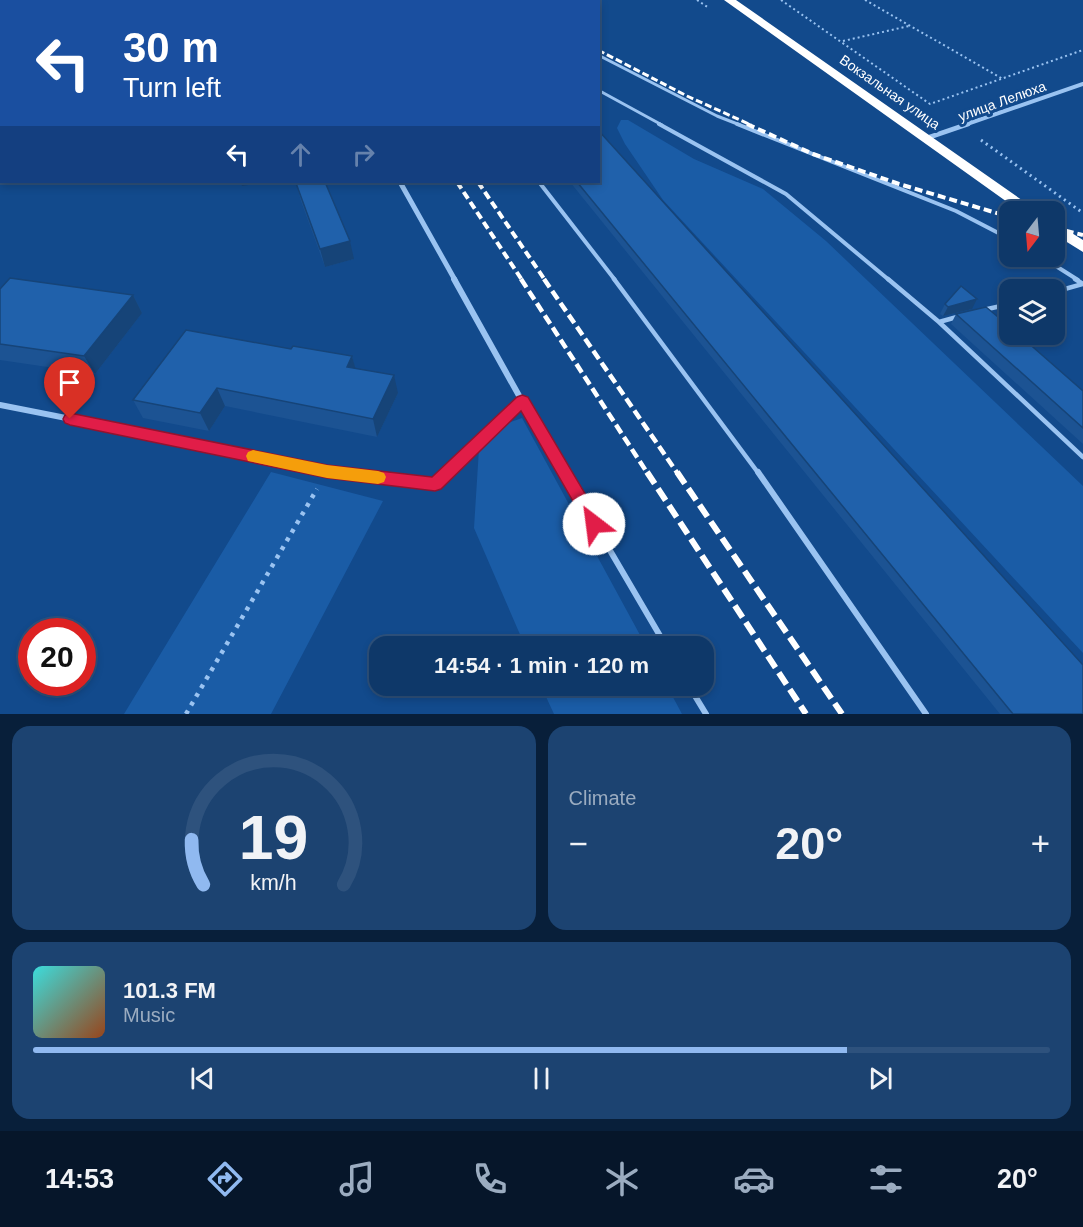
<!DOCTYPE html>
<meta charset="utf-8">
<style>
body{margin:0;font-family:Arial,sans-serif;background:#1c4371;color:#f1f3f6;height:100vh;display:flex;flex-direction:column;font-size:22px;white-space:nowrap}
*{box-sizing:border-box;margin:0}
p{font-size:20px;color:#9bacc0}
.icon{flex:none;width:33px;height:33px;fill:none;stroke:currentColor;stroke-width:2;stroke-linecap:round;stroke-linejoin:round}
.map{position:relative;height:714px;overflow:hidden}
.sheet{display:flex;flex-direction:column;gap:12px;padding:12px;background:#081f3a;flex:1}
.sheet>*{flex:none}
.top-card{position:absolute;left:0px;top:0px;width:600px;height:183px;box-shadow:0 3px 9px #0003,0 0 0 2px #2e527d;background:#1a4fa0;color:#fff;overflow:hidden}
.needle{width:39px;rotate:196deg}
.fabs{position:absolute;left:999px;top:201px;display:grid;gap:12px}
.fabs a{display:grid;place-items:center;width:66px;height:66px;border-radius:12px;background:#0e3869;box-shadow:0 3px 9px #0003,0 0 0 2px #2e527d;font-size:30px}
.speed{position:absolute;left:18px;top:618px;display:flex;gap:12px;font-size:30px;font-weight:700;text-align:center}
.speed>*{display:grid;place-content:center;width:78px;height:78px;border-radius:50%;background:#0e3869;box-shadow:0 3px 9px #0003,0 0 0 2px #2e527d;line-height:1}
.speed .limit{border:9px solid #d22;background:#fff;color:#111}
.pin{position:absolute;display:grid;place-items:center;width:51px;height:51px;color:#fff;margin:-62px -26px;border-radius:50% 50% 50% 0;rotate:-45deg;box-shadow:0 0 6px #0007}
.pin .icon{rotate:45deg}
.me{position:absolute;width:66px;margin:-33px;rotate:330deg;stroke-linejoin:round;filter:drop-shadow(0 0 4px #0008)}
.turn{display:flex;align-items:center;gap:21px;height:126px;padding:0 24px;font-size:27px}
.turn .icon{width:78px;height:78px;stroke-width:2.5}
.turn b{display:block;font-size:42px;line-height:51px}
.lanes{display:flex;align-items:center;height:57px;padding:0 24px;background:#0003;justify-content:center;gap:30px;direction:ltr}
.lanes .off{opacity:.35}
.big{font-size:45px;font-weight:800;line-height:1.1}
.sheet .card{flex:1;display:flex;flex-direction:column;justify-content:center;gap:9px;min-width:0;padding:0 21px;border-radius:18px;background:#1c4371}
.sheet .dial{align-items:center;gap:0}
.dial svg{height:156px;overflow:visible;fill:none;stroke:#2e527d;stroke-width:7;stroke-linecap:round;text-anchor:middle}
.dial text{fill:#f1f3f6;stroke:none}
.song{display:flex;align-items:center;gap:18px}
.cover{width:72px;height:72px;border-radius:9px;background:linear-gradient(135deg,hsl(180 70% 55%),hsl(20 70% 35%))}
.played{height:6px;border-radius:3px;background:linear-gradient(90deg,#90b9f0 80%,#2e527d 80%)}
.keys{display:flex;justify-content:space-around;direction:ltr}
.heat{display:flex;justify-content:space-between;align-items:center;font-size:33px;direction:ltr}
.sheet .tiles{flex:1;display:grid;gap:12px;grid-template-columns:1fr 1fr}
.card:last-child{grid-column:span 2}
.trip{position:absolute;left:369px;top:636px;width:345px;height:60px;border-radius:18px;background:#0e3869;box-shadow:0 3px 9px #0003,0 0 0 2px #2e527d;font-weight:800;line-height:60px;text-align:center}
.tabs{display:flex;height:96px;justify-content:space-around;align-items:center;background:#06162a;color:#9bacc0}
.tabs .icon{width:42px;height:42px}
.tabs .on{color:#90b9f0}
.tabs b{font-size:27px;color:#f1f3f6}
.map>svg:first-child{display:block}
</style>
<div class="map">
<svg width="1083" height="714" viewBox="0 0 1083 714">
<rect width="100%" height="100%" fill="#124a8c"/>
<path fill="#1a5ca6" d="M621,120H628L694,159L763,189L826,241L1083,486V653L663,200L625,144L617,128Z
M522,418L646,646H525L474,528L480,433Z
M271,472L383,501L271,714H124Z
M541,686H667L682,714H554Z"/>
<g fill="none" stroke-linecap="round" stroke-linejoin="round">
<path stroke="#9ac3f1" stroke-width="2" stroke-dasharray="2 3" stroke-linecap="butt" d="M697,0L709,8
M781,0L930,104L1083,50
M865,0L1003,79
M598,2L600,0
M843,41L909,26"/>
<path stroke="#9ac3f1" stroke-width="3" stroke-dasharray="2 4" stroke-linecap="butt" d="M981,140L1083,213"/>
<path stroke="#9ac3f1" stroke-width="4.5" stroke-dasharray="4 6" stroke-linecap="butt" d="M186,714L317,489"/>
<path stroke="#9ac3f1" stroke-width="3" d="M598,55L717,116L740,125
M598,90L662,125"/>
<path stroke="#9ac3f1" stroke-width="4" d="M659,124L786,194L889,280
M737,124L956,211L1010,239
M539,182L615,280
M1040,256L1078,280"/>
<path stroke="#9ac3f1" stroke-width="4.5" d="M614,279L759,474
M888,279L939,322L1083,457
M1075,279L1083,284
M1054,292L1083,284
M983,310L1010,304
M939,322L957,317
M522,401L565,474"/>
<path stroke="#9ac3f1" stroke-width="6" d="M564,472L666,646
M758,472L926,714
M689,686L706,714"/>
<path stroke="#9ac3f1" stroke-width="4" d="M964,125L1083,84"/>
<path stroke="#9ac3f1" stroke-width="5" d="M927,138L968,124
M400,182L455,280"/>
<path stroke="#9ac3f1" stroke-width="6" d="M0,405L350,474
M446,474L522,401L454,279"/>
<path stroke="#9ac3f1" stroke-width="8" d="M338,472L435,484L447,472"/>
<path fill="#fff" fill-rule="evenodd" d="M724,0H736L1039,212H1021Z
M1054,222L1083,240V252L1054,234Z"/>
<path stroke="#fff" stroke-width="3" stroke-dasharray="7 3" stroke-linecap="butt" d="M508,0L511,2
M598,50L687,96L751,125"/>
<path stroke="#fff" stroke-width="4" stroke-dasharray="8 4" stroke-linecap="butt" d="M747,124L813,154L899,184L1010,217
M457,182L522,280
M478,182L545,280
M1054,228L1083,235"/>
<path stroke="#fff" stroke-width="4.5" stroke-dasharray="10 4.5" stroke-linecap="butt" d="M521,279L648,474
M544,279L678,474"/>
<path stroke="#fff" stroke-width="6" stroke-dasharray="14 6" stroke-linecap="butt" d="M647,472L806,714
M677,472L842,714"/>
</g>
<path fill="#1c5393" d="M570,182H598L1083,714H1000Z
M296,183L354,259L325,267L301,201Z
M0,289L133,295L142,313L95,374L0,360Z
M945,304L972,309L943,316L940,314Z
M956,314L1083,391V444L951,324Z
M291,349L352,356L355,368L398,393L377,437L225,406L209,431L143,418L133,400Z"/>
<path fill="#164478" d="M241,182H266L242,186Z
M350,241L354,259L325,267L320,249Z
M133,295L142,313L95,374L84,356Z
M977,299L972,309L943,316L948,307Z
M352,356L357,374L347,367Z
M394,375L398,393L377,437L373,419Z
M217,388L225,406L209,431L200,413Z"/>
<path fill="#2061ab" stroke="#164478" stroke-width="1.5" d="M598,130L1083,665V714H1013L577,182H598Z
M302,182H325L350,241L320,249L296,183Z
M10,278L133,295L84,356L0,344V289Z
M961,286L977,299L948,307L945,304Z
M986,307L1010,327V334H1018L1083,391V428L956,314Z
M186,330L291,349L293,346L352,356L347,367L394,375L373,419L217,388L200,413L133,400Z"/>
<path fill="#e11d48" stroke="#92132f" stroke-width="1.5" d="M522,395L528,397L600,519L603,524L600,529L594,531L589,529L521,411L441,489L435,491L327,478L70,425L65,423L63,419L65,415L70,413L327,465L432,477L517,397Z"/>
<path fill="#f59e0b" d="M253,450L327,465L378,471L384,473L386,477L384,482L378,484L327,478L253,462L248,461L246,456L248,452Z"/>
<g text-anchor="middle" stroke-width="6" stroke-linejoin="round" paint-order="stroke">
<g font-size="14" fill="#fff" stroke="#124a8c">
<text transform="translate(890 92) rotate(35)" y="5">Вокзальная улица</text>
<text transform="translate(1002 101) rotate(-20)" y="5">улица Лелюха</text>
</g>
</g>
</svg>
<div class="fabs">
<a><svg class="needle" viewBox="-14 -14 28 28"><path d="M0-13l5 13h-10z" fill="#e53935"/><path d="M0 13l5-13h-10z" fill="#9bacc0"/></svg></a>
<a><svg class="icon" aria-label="layers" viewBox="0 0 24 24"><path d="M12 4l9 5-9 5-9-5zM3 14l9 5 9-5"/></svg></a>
</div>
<div class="speed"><div class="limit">20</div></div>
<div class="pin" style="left:70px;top:419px;background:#d93025"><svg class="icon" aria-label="arrive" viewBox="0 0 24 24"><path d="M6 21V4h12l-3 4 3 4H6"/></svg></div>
<svg class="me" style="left:594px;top:524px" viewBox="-20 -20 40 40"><circle r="19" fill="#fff"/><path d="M0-13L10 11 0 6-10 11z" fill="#e11d48"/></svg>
<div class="trip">14:54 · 1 min · 120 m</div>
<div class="top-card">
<div class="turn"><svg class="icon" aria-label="left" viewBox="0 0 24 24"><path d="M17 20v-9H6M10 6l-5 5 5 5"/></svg><div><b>30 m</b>Turn left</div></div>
<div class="lanes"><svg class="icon" aria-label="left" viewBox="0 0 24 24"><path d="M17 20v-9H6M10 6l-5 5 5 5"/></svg><svg class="icon off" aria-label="ahead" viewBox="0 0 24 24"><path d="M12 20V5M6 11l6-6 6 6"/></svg><svg class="icon off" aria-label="right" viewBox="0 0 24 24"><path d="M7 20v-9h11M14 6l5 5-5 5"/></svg></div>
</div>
</div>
<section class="sheet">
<div class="tiles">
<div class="card dial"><svg viewBox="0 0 100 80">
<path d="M14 69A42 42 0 1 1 86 69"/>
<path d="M14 69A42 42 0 0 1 8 46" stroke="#90b9f0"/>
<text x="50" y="56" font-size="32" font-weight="700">19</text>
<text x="50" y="72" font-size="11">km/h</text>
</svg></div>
<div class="card"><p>Climate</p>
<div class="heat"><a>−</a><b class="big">20°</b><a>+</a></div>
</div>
<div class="card">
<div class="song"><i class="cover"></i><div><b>101.3 FM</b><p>Music</p></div></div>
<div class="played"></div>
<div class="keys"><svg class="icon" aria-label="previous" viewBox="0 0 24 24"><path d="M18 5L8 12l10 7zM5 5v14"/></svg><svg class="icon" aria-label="pause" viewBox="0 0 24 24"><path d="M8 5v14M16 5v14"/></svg><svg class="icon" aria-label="next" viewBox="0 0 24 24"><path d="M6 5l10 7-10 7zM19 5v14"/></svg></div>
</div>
</div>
</section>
<nav class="tabs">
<b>14:53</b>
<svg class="icon on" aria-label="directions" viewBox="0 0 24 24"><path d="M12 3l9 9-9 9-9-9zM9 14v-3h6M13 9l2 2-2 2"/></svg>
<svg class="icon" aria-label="music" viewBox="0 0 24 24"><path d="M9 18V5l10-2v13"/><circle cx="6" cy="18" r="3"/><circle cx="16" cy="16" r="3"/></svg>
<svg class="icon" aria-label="phone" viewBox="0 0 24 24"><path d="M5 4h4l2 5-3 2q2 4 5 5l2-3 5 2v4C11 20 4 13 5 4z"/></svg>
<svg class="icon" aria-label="climate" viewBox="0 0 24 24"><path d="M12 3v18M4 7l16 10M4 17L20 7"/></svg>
<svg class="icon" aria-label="car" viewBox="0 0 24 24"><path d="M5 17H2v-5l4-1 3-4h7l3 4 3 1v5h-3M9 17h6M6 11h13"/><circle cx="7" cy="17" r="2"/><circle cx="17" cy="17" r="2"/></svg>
<svg class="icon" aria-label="filters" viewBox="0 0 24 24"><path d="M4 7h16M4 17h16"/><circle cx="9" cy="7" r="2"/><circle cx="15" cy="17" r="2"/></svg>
<b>20°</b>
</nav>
